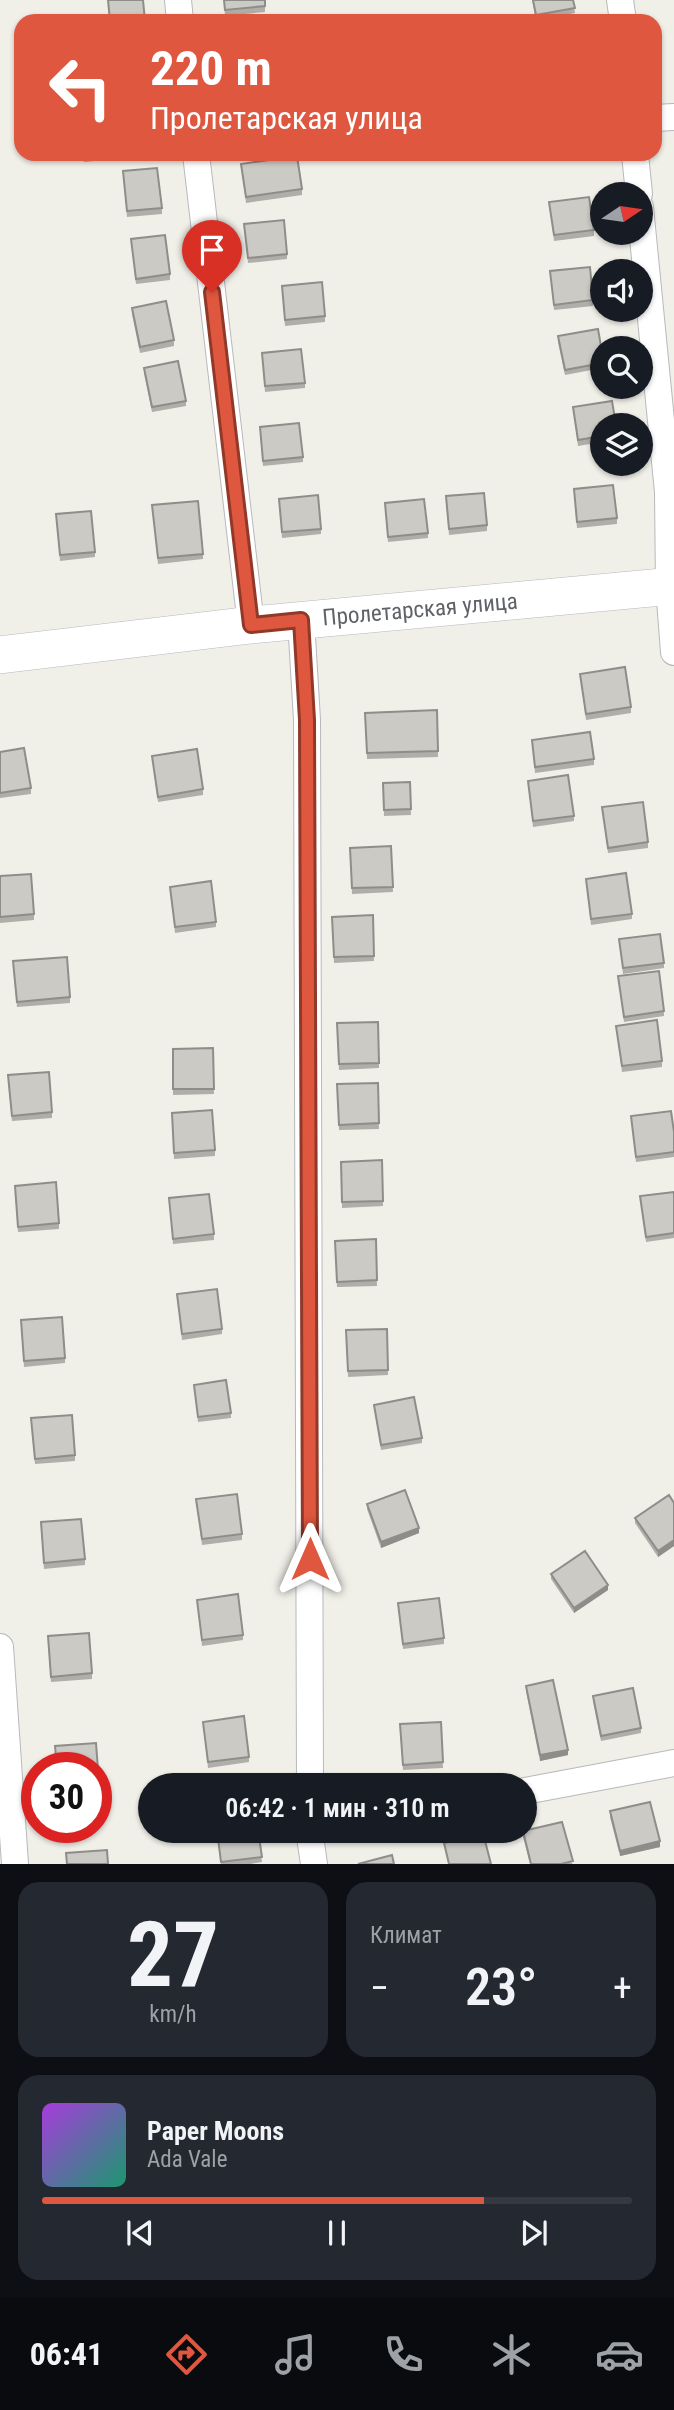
<!DOCTYPE html>
<html lang="ru">
<meta charset="utf-8">
<style>
body{margin:0;font-family:"Roboto Condensed",sans-serif;background:#242831;color:#f1f3f6;height:100vh;display:flex;flex-direction:column;font-size:26px;white-space:nowrap}
*{box-sizing:border-box;margin:0}
p{font-size:23px;color:#9ea1a6}
.icon{flex:none;width:38px;height:38px;fill:none;stroke:currentColor;stroke-width:2;stroke-linecap:round;stroke-linejoin:round}
.map{position:relative;height:1864px;overflow:hidden}
.details{display:flex;flex-direction:column;gap:18px;padding:18px;background:#0d0f14;flex:1}
.details>*{flex:none}
.hud{position:absolute;left:14px;top:14px;width:648px;height:147px;border-radius:21px;box-shadow:0 2px 5px #0004;background:#df573f;color:#fff;overflow:hidden}
.needle{width:46px;rotate:77deg}
.buttons{position:absolute;left:590px;top:182px;display:grid;gap:14px}
.buttons a{display:grid;place-items:center;width:63px;height:63px;border-radius:50%;background:#171b24;box-shadow:0 2px 5px #0004;font-size:35px}
.speed{position:absolute;left:21px;top:1752px;display:flex;gap:14px;font-size:35px;font-weight:700;text-align:center}
.speed>*{display:grid;place-content:center;width:91px;height:91px;border-radius:50%;background:#171b24;box-shadow:0 2px 5px #0004;line-height:1}
.speed .limit{border:10px solid #d22;background:#fff;color:#111}
.pin{position:absolute;display:grid;place-items:center;width:60px;height:60px;color:#fff;margin:-72px -30px;border-radius:50% 50% 50% 0;rotate:-45deg;box-shadow:0 0 7px #0007}
.pin .icon{rotate:45deg}
.me{position:absolute;width:77px;margin:-38px;rotate:0deg;stroke-linejoin:round;filter:drop-shadow(0 0 5px #0008)}
.turn{display:flex;align-items:center;gap:24px;height:147px;padding:0 21px;font-size:32px}
.turn .icon{width:91px;height:91px;stroke-width:2.5}
.turn b{display:block;font-size:49px;line-height:60px}
.big{font-size:52px;font-weight:600;line-height:1.1}
.details .tile{flex:1;display:flex;flex-direction:column;justify-content:center;gap:10px;min-width:0;padding:0 24px;border-radius:21px;background:#242831}
.details .dial{align-items:center;gap:0}
.dial b{font-size:91px;line-height:1}
.song{display:flex;align-items:center;gap:21px}
.cover{width:84px;height:84px;border-radius:10px;background:linear-gradient(135deg,hsl(280 70% 55%),hsl(160 70% 35%))}
.played{height:7px;border-radius:4px;background:linear-gradient(90deg,#df573f 75%,#363941 75%)}
.keys{display:flex;justify-content:space-around;direction:ltr}
.heat{display:flex;justify-content:space-between;align-items:center;font-size:38px;direction:ltr}
.details .tiles{flex:1;display:grid;gap:18px;grid-template-columns:1fr 1fr}
.tile:last-child{grid-column:span 2}
.trip{position:absolute;left:138px;top:1773px;width:399px;height:70px;border-radius:35px;background:#171b24;box-shadow:0 2px 5px #0004;font-weight:600;line-height:70px;text-align:center}
.dock{display:flex;height:112px;justify-content:space-around;align-items:center;background:#090b0e;color:#9ea1a6}
.dock .icon{width:49px;height:49px}
.dock .on{color:#df573f}
.dock b{font-size:32px;color:#f1f3f6}
.map>svg:first-child{display:block}
</style>
<div class="map">
<svg width="674" height="1864" viewBox="0 0 674 1864">
<rect width="100%" height="100%" fill="#f0efe8"/>
<g fill="none" stroke-linecap="round" stroke-linejoin="round">
<defs>
<path id="street" d="M178,0L180,21
M620,0L623,21
M654,118L674,117
M196,154L251,625
M635,154L639,194
M640,207L668,492L669,587L674,652
M301,620L307,720L310,1785
M0,1647L15,1864
M525,1791L674,1763
M309,1830L314,1864"/>
<path id="secondary" d="M0,655L251,625L674,586"/>
</defs>
<use href="#street" stroke="#b7b9bd" stroke-width="28"/>
<use href="#secondary" stroke="#b6b9be" stroke-width="38"/>
<use href="#street" stroke="#fff" stroke-width="26"/>
<use href="#secondary" stroke="#fff" stroke-width="37"/>
</g>
<path fill="#afaea9" d="M224,0H265V12L225,16Z
M532,0H573L575,13L536,21Z
M83,154H146V156L84,162Z
M241,164L302,189V195L246,203Z
M123,171L162,208V214L127,217Z
M549,202L594,230V236L554,241Z
M244,224L287,254V259L248,263Z
M131,239L170,274V280L136,284Z
M550,271L593,300V306L554,310Z
M282,286L325,316V322L285,326Z
M132,308L174,340V346L140,353L132,314Z
M558,336L602,352V368L565,375L558,342Z
M262,353L305,383V388L265,392Z
M144,368L186,401V406L152,412L144,373Z
M573,407L602,425V442L578,446Z
M260,433L303,457V462L263,466Z
M574,489L617,518V524L577,528Z
M446,496L487,525V531L449,535Z
M279,499L321,529V534L282,538Z
M152,505L203,554V559L158,564Z
M385,509L428,533V538L388,542Z
M56,514L95,552V557L60,561Z
M580,674L631,707V713L586,720Z
M437,710L438,757L367,759L365,713Z
M532,740L594,759V765L535,773Z
M0,752L31,788V794L0,798Z
M152,756L203,789V795L158,802Z
M528,781L574,816V821L533,827Z
M410,782L411,815L384,816L383,783Z
M602,807L648,842V848L608,853Z
M391,846L393,892L352,894L350,848Z
M0,876L34,914V920L0,923Z
M586,879L632,914V919L591,925Z
M170,887L216,922V927L175,933Z
M373,915L374,961L334,963L332,917Z
M619,939L664,963V968L623,974Z
M13,967L70,997V1003L17,1007Z
M618,976L664,1011V1016L624,1022Z
M378,1022L379,1068L339,1070L337,1023Z
M616,1026L662,1061V1067L622,1072Z
M213,1048L214,1094L173,1095V1049Z
M8,1081L52,1112V1118L12,1121Z
M378,1083L379,1129L339,1130L337,1084Z
M631,1116L674,1132V1157L636,1162Z
M172,1118L215,1150V1156L174,1159Z
M382,1160L383,1206L342,1208L341,1162Z
M15,1192L59,1223V1229L18,1232Z
M674,1192V1238L646,1242L640,1196Z
M169,1198L214,1234V1240L173,1244Z
M376,1239L377,1286L337,1287L335,1241Z
M177,1294L222,1329V1334L182,1340Z
M21,1326L65,1358V1363L24,1367Z
M387,1329L388,1375L348,1377L346,1330Z
M194,1385L231,1413V1418L198,1422Z
M374,1405L422,1438V1443L381,1450Z
M31,1424L75,1455V1461L35,1464Z
M196,1499L242,1534V1540L202,1545Z
M674,1503V1546L658,1557L635,1523V1518Z
M367,1504L419,1533L381,1548L367,1509Z
M41,1528L85,1559V1565L44,1569Z
M551,1574L608,1590L574,1613L551,1579Z
M197,1600L243,1635V1640L202,1646Z
M398,1603L444,1638V1644L403,1649Z
M48,1642L92,1673V1679L51,1682Z
M526,1686L568,1755L540,1761L526,1691Z
M593,1696L641,1728V1733L601,1741L593,1701Z
M203,1722L249,1757V1762L208,1768Z
M441,1722L443,1768L403,1770L400,1730Z
M96,1768L99,1783V1788L96,1789Z
M610,1811L660,1847L620,1856L610,1817Z
M216,1830H258L262,1862L250,1864H221Z
M523,1831L573,1864H530L523,1837Z"/>
<path fill="#8f8d89" d="M419,1528V1533L381,1548V1542Z
M674,1540V1546L658,1557V1551Z
M608,1585V1590L574,1613V1608Z
M568,1750V1755L540,1761V1755Z
M660,1841V1847L620,1856V1851Z"/>
<path fill="#cccac4" stroke="#8f8d89" stroke-width="2" d="M108,0H143L145,21H110Z
M224,0H265V6L225,10Z
M533,0H573L575,8L536,15Z
M84,154H105L84,156Z
M297,156L302,189L246,197L241,164Z
M157,168L162,208L127,211L123,171Z
M589,197L594,230L554,235L549,202Z
M284,220L287,254L248,258L244,224Z
M165,235L170,274L136,279L131,239Z
M590,267L593,300L554,305L550,271Z
M322,282L325,316L285,320L282,286Z
M166,301L174,340L140,347L132,308Z
M598,329L602,352V363L565,370L558,336Z
M301,349L305,383L265,386L262,353Z
M178,361L186,401L152,407L144,368Z
M612,401L616,425H602V436L578,440L573,407Z
M299,423L303,457L263,461L260,427Z
M613,485L617,518L577,522L574,489Z
M484,493L487,525L449,529L446,496Z
M318,495L321,529L282,532L279,499Z
M424,499L428,533L388,537L385,503Z
M198,501L203,554L158,558L152,505Z
M91,511L95,552L60,555L56,514Z
M625,667L631,707L586,714L580,674Z
M437,710L438,751L367,753L365,713Z
M590,732L594,759L535,767L532,740Z
M24,748L31,788L0,793V752Z
M197,749L203,789L158,797L152,756Z
M568,775L574,816L533,821L528,781Z
M410,782L411,809L384,810L383,783Z
M643,802L648,842L608,848L602,807Z
M391,846L393,887L352,888L350,848Z
M626,873L632,914L591,919L586,879Z
M31,874L34,914L0,917V876Z
M211,881L216,922L175,927L170,887Z
M373,915L374,956L334,957L332,917Z
M660,934L664,963L623,968L619,939Z
M67,957L70,997L17,1002L13,961Z
M659,971L664,1011L624,1017L618,976Z
M657,1020L662,1061L622,1066L616,1026Z
M378,1022L379,1063L339,1064L337,1023Z
M213,1048L214,1089H173V1049Z
M49,1072L52,1112L12,1116L8,1075Z
M378,1083L379,1123L339,1125L337,1084Z
M212,1110L215,1150L174,1153L172,1113Z
M671,1111L674,1132V1152L636,1157L631,1116Z
M382,1160L383,1201L342,1202L341,1162Z
M56,1182L59,1223L18,1227L15,1186Z
M674,1192V1233L646,1237L640,1196Z
M209,1194L214,1234L173,1239L169,1198Z
M376,1239L377,1280L337,1282L335,1241Z
M217,1289L222,1329L182,1334L177,1294Z
M62,1317L65,1358L24,1361L21,1320Z
M387,1329L388,1370L348,1371L346,1330Z
M226,1380L231,1413L198,1417L194,1385Z
M414,1397L422,1438L381,1445L374,1405Z
M72,1415L75,1455L35,1459L31,1418Z
M405,1490L419,1528L381,1542L367,1504Z
M237,1494L242,1534L202,1539L196,1499Z
M669,1495L674,1503V1540L658,1551L635,1518Z
M81,1519L85,1559L44,1563L41,1522Z
M585,1551L608,1585L574,1608L551,1574Z
M238,1594L243,1635L202,1640L197,1600Z
M439,1598L444,1638L403,1644L398,1603Z
M89,1633L92,1673L51,1677L48,1636Z
M553,1680L568,1750L540,1755L526,1686Z
M633,1688L641,1728L601,1736L593,1696Z
M244,1716L249,1757L208,1762L203,1722Z
M441,1722L443,1762L403,1765L400,1724Z
M96,1743L99,1783H96V1768H57L55,1746Z
M650,1802L660,1841L620,1851L610,1811Z
M562,1822L573,1861L561,1864H531L523,1831Z
M217,1830H258L262,1857L221,1862Z
M483,1833L491,1864H449L444,1843Z
M107,1850L108,1864H67L66,1853Z
M392,1855L394,1864H358Z"/>
<g fill="none" stroke-linecap="round" stroke-linejoin="round">
<defs>
<path id="route" d="M212,292L251,625L301,620L307,720L310,1559"/>
</defs>
<use href="#route" stroke="#913929" stroke-width="18"/>
<use href="#route" stroke="#df573f" stroke-width="12"/>
</g>
<g text-anchor="middle" stroke-width="5" stroke-linejoin="round" paint-order="stroke">
<g font-size="23" fill="#5f6267" stroke="#fff">
<text transform="translate(420 609) rotate(-5)" y="8">Пролетарская улица</text>
</g>
</g>
</svg>
<div class="buttons">
<a><svg class="needle" viewBox="-14 -14 28 28"><path d="M0-13l5 13h-10z" fill="#e53935"/><path d="M0 13l5-13h-10z" fill="#9ea1a6"/></svg></a>
<a><svg class="icon" aria-label="sound" viewBox="0 0 24 24"><path d="M4 9h4l5-4v14l-5-4H4zM17 9q2 3 0 6"/></svg></a>
<a><svg class="icon" aria-label="search" viewBox="0 0 24 24"><circle cx="10" cy="10" r="6"/><path d="M15 15l6 6"/></svg></a>
<a><svg class="icon" aria-label="layers" viewBox="0 0 24 24"><path d="M12 4l9 5-9 5-9-5zM3 14l9 5 9-5"/></svg></a>
</div>
<div class="speed"><div class="limit">30</div></div>
<div class="pin" style="left:212px;top:292px;background:#d93025"><svg class="icon" aria-label="arrive" viewBox="0 0 24 24"><path d="M6 21V4h12l-3 4 3 4H6"/></svg></div>
<svg class="me" style="left:310px;top:1559px" viewBox="-20 -20 40 40"><path d="M0-17L14 15 0 8-14 15z" fill="#df573f" stroke="#fff" stroke-width="4"/></svg>
<div class="trip">06:42 · 1 мин · 310 m</div>
<div class="hud">
<div class="turn"><svg class="icon" aria-label="left" viewBox="0 0 24 24"><path d="M17 20v-9H6M10 6l-5 5 5 5"/></svg><div><b>220 m</b>Пролетарская улица</div></div>
</div>
</div>
<section class="details">
<div class="tiles">
<div class="tile dial"><b>27</b><p>km/h</p></div>
<div class="tile"><p>Климат</p>
<div class="heat"><a>−</a><b class="big">23°</b><a>+</a></div>
</div>
<div class="tile">
<div class="song"><i class="cover"></i><div><b>Paper Moons</b><p>Ada Vale</p></div></div>
<div class="played"></div>
<div class="keys"><svg class="icon" aria-label="previous" viewBox="0 0 24 24"><path d="M18 5L8 12l10 7zM5 5v14"/></svg><svg class="icon" aria-label="pause" viewBox="0 0 24 24"><path d="M8 5v14M16 5v14"/></svg><svg class="icon" aria-label="next" viewBox="0 0 24 24"><path d="M6 5l10 7-10 7zM19 5v14"/></svg></div>
</div>
</div>
</section>
<nav class="dock">
<b>06:41</b>
<svg class="icon on" aria-label="directions" viewBox="0 0 24 24"><path d="M12 3l9 9-9 9-9-9zM9 14v-3h6M13 9l2 2-2 2"/></svg>
<svg class="icon" aria-label="music" viewBox="0 0 24 24"><path d="M9 18V5l10-2v13"/><circle cx="6" cy="18" r="3"/><circle cx="16" cy="16" r="3"/></svg>
<svg class="icon" aria-label="phone" viewBox="0 0 24 24"><path d="M5 4h4l2 5-3 2q2 4 5 5l2-3 5 2v4C11 20 4 13 5 4z"/></svg>
<svg class="icon" aria-label="climate" viewBox="0 0 24 24"><path d="M12 3v18M4 7l16 10M4 17L20 7"/></svg>
<svg class="icon" aria-label="car" viewBox="0 0 24 24"><path d="M5 17H2v-5l4-1 3-4h7l3 4 3 1v5h-3M9 17h6M6 11h13"/><circle cx="7" cy="17" r="2"/><circle cx="17" cy="17" r="2"/></svg>
</nav>
